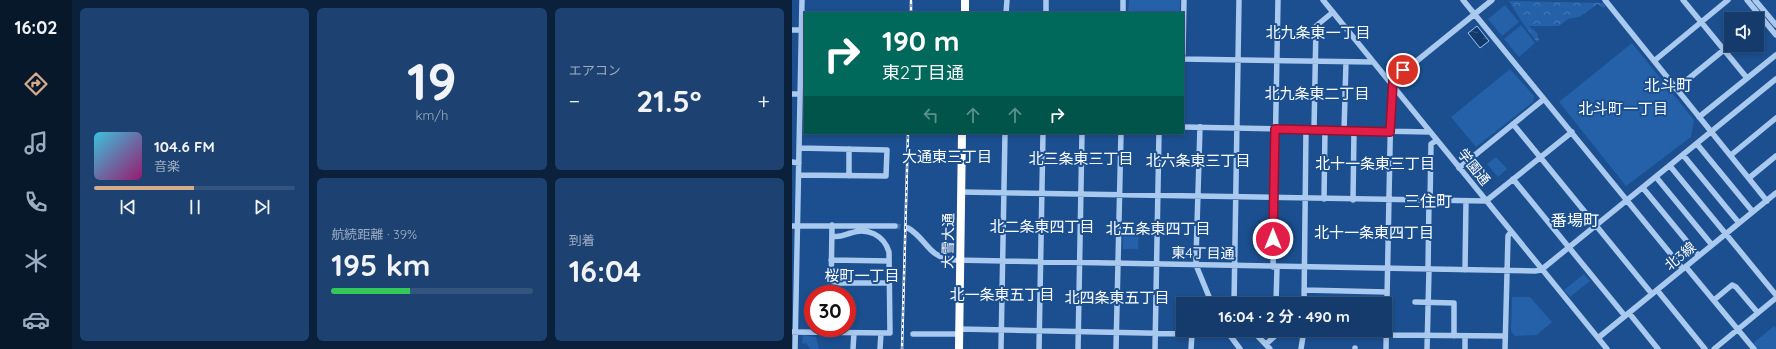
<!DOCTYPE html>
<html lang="ja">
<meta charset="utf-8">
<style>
body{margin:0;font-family:Quicksand,"Noto Sans JP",sans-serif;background:#1d4271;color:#f1f3f6;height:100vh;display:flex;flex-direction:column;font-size:15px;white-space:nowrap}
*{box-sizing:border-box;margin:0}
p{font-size:13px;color:#9dadc1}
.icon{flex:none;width:22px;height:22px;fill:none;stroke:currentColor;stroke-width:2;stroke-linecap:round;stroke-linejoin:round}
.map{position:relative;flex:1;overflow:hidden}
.side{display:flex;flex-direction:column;gap:8px;padding:8px;background:#0b203b;width:720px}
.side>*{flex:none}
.top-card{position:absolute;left:12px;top:12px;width:380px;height:122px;border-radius:0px;box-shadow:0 2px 6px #0003,0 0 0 1px #33557e;background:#00695c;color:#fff;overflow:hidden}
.buttons{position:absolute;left:932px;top:12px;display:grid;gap:8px}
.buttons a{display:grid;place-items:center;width:40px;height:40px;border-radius:0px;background:#143b6b;box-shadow:0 2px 6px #0003,0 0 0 1px #33557e;font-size:20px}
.speed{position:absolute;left:12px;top:285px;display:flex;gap:8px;font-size:20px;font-weight:700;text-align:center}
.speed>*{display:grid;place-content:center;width:52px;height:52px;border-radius:50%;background:#143b6b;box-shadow:0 2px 6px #0003,0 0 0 1px #33557e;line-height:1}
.speed .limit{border:6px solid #d22;background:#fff;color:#111}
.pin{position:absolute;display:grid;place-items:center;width:34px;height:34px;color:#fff;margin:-17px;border:2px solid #fff;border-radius:50%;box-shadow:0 1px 4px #0007}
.me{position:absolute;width:44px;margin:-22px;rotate:0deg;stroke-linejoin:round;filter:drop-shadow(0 0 3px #0008)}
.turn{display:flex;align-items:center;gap:14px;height:84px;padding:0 12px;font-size:18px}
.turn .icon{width:52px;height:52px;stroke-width:2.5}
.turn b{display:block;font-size:28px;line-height:34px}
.lanes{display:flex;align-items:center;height:38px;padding:0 12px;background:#0003;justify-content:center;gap:20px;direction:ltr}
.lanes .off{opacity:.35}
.big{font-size:30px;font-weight:700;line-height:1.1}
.side .widget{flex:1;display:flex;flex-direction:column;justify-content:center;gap:6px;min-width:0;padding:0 14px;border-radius:6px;background:#1d4271}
.side .dial{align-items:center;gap:0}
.dial b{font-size:52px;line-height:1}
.song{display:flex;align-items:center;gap:12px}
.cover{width:48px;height:48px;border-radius:6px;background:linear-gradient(135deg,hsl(190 70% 55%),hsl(320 70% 35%))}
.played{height:4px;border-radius:2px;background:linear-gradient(90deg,#d6ab8b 50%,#33557e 50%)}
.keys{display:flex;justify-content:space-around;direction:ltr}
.heat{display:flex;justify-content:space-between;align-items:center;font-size:22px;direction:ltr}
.charge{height:6px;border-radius:3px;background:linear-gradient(90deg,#34c759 39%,#33557e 0)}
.side .tiles{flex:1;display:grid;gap:8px;grid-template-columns:repeat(3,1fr)}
.widget:first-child{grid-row:span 2}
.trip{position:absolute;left:384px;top:297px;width:216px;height:40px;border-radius:0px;background:#143b6b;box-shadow:0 2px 6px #0003,0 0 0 1px #33557e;font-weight:700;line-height:40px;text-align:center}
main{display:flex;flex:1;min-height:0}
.tab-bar{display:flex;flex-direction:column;width:72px;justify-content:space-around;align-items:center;background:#08182b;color:#9dadc1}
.tab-bar .icon{width:28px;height:28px}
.tab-bar .current{color:#d6ab8b}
.tab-bar b{font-size:18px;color:#f1f3f6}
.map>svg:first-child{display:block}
</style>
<main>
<nav class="tab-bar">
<b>16:02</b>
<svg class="icon current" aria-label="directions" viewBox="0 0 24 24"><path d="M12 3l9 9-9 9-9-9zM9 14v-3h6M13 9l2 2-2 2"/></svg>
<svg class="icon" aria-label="music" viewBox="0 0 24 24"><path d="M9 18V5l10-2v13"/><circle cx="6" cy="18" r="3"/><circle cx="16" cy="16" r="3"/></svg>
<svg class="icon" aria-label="phone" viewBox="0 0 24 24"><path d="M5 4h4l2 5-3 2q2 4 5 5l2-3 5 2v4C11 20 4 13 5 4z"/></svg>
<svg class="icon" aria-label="climate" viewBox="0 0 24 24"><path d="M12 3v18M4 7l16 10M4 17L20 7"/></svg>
<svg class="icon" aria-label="car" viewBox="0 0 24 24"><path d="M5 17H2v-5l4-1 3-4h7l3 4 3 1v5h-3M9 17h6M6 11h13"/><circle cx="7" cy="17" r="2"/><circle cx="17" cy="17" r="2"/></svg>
</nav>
<section class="side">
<div class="tiles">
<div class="widget">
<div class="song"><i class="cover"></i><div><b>104.6 FM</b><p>音楽</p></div></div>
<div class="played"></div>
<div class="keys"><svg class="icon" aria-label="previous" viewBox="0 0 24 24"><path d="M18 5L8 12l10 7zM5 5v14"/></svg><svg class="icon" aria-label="pause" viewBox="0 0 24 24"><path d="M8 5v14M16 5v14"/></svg><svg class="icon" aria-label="next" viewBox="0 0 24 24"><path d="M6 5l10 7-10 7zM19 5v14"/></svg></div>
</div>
<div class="widget dial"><b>19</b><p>km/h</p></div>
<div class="widget"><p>エアコン</p>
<div class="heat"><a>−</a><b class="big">21.5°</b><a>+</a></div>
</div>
<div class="widget"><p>航続距離 · 39%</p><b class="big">195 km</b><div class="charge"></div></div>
<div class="widget"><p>到着</p><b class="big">16:04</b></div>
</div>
</section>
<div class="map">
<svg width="984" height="349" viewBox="0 0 984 349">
<defs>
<pattern id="forest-crowns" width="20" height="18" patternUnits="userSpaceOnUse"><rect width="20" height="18" fill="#2461a8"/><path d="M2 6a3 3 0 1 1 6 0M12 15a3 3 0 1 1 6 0" fill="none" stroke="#4579b5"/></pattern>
<pattern id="water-ripples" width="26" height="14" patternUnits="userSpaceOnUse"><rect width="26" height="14" fill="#123a6d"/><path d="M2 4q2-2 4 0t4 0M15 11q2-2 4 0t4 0" fill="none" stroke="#365883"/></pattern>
</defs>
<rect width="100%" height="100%" fill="#1b4f8f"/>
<path fill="#2461a8" d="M337,0H388V13H336Z
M713,5L727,22L710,36L696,19Z
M729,25L743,43L727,57L712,39Z
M840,43L902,120L899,137L834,186L767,102Z
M718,69L742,96L741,102L684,147L659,117Z
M704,157L715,169L706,177L695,164Z
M331,230H347L346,249H331Z
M792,274L798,281L778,297L772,290Z
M720,297H738L760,322L745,335L723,336L719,331Z
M982,326L984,328V349H962L959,345Z
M11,335L24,337L27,349H18L14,343L10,344Z"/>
<path fill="url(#forest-crowns)" d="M717,1L811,3L814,6L811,8L806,4L787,17L776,19L767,26H737L745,33L747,40L745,42L730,22Z"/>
<path fill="url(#water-ripples)" stroke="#9cc4f0" d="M685,26L697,41L688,48L676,33Z"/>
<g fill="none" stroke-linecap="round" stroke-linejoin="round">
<path stroke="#3d69a0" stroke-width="5.5" stroke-dasharray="5.5 3" stroke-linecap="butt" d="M103,226L116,228"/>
<path stroke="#a9c9ee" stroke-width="5.5" d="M531,0L815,349
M671,0L891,269
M813,0L975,201
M891,0L955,78
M955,0L984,35
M963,0L984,25
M214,13L215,0
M254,13V0
M331,13V0
M965,24L971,19
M0,30H9
M391,54L392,0
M391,59L580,62
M862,61L936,0
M621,64L700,0
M884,89L939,44
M0,94H8
M907,117L984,55
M721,124L860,294
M391,127L638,132
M408,127L404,258V265L420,304
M522,130L524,26L541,12
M552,131L554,62
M905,144L961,212
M891,155L947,223
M939,155L984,118
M0,162L7,163
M878,166L984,295
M667,168L752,99
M7,175L94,176L95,150L7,148
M57,176V149
M864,177L920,245
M957,178L984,156
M721,179L833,316
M851,188L907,256
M169,192L694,201L780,132
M532,199L533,130
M561,200L562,131
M638,201L639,144L645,140
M0,226H103
M116,228C135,239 136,258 162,260L743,271L749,270L984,79
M39,260L97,261
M481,267L486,0
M894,267L962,349
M636,270L637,201
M673,270L674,201
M39,283H97
M512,290L595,292
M865,290L913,349
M39,294L40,225
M418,300L434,304
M922,300L940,285L944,287L966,313
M623,302L662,303V336
M442,304L447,0
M484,304L485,267
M512,304L514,130
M837,313L866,349
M167,329L400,334L399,349
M434,330L448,349
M460,330L478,349
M0,332L98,333L97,252C92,235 75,227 59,233C52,235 47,238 40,236
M121,334H167
M595,335L713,336
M806,338L984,193
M474,344L482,337L483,330
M3,349L10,0
M61,349L62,333
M88,349L89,333
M209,349L213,133
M247,349L251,133
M286,349L290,133
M324,349L329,133
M363,349L367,133
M509,349L512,330
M563,349V348
M594,349L599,97L601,80L623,63
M635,349L637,270
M673,349V336
M713,349L716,236L719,232
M922,349L984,298"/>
<path stroke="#fff" stroke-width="8" d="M173,13V0
M167,349L170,133"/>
<defs>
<path id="rail" d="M119,13V1
M110,349L116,133"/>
</defs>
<use href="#rail" stroke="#fff" stroke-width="2.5"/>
<use href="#rail" stroke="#1b4f8f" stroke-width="1" stroke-dasharray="3" stroke-linecap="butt"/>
</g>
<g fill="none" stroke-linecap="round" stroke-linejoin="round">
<defs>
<path id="route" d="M481,239L483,129L598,132L601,80L611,70"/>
</defs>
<use href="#route" stroke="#92132f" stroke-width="10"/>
<use href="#route" stroke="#e11d48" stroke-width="7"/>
</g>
<g text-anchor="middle" stroke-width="4" stroke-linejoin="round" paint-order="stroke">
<g font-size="14" fill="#fff" stroke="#1b4f8f">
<text transform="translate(682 167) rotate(51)" y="5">学園通</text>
<text transform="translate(156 241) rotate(-89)" y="5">大雪大通</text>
<text transform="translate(411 253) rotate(1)" y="5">東4丁目通</text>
<text transform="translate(888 256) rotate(-39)" y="5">北3線</text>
</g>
<g font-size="15" fill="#fff" stroke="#1b4f8f">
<text x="526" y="38">北九条東一丁目</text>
<text x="525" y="99">北九条東二丁目</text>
<text x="831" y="114">北斗町一丁目</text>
<text x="155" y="162">大通東三丁目</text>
<text x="289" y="164">北三条東三丁目</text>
<text x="406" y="166">北六条東三丁目</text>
<text x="583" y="169">北十一条東三丁目</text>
<text x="250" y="232">北二条東四丁目</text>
<text x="366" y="234">北五条東四丁目</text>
<text x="582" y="238">北十一条東四丁目</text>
<text x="70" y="281">桜町一丁目</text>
<text x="210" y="300">北一条東五丁目</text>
<text x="325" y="303">北四条東五丁目</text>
</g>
<g font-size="16" fill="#fff" stroke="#1b4f8f">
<text x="876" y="91">北斗町</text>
<text x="636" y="207">三住町</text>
<text x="783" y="226">番場町</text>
</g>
</g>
</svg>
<div class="buttons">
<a><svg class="icon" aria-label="sound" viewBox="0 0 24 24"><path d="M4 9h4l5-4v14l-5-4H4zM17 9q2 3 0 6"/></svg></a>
</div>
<div class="speed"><div class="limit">30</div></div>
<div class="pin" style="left:611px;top:70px;background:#d93025"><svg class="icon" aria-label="arrive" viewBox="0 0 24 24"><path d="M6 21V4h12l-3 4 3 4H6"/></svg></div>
<svg class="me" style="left:481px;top:239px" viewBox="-20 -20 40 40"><circle r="17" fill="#e11d48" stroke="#fff" stroke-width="3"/><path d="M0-11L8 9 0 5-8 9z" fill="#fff"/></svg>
<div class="trip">16:04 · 2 分 · 490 m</div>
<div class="top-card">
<div class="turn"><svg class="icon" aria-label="right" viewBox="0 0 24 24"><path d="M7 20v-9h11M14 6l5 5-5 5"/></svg><div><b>190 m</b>東2丁目通</div></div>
<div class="lanes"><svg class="icon off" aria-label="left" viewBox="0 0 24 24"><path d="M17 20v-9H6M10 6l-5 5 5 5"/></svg><svg class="icon off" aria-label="ahead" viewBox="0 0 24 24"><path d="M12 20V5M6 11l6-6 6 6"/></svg><svg class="icon off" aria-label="ahead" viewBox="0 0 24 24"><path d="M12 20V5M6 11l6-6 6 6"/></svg><svg class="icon" aria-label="right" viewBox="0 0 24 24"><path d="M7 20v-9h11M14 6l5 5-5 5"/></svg></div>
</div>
</div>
</main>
